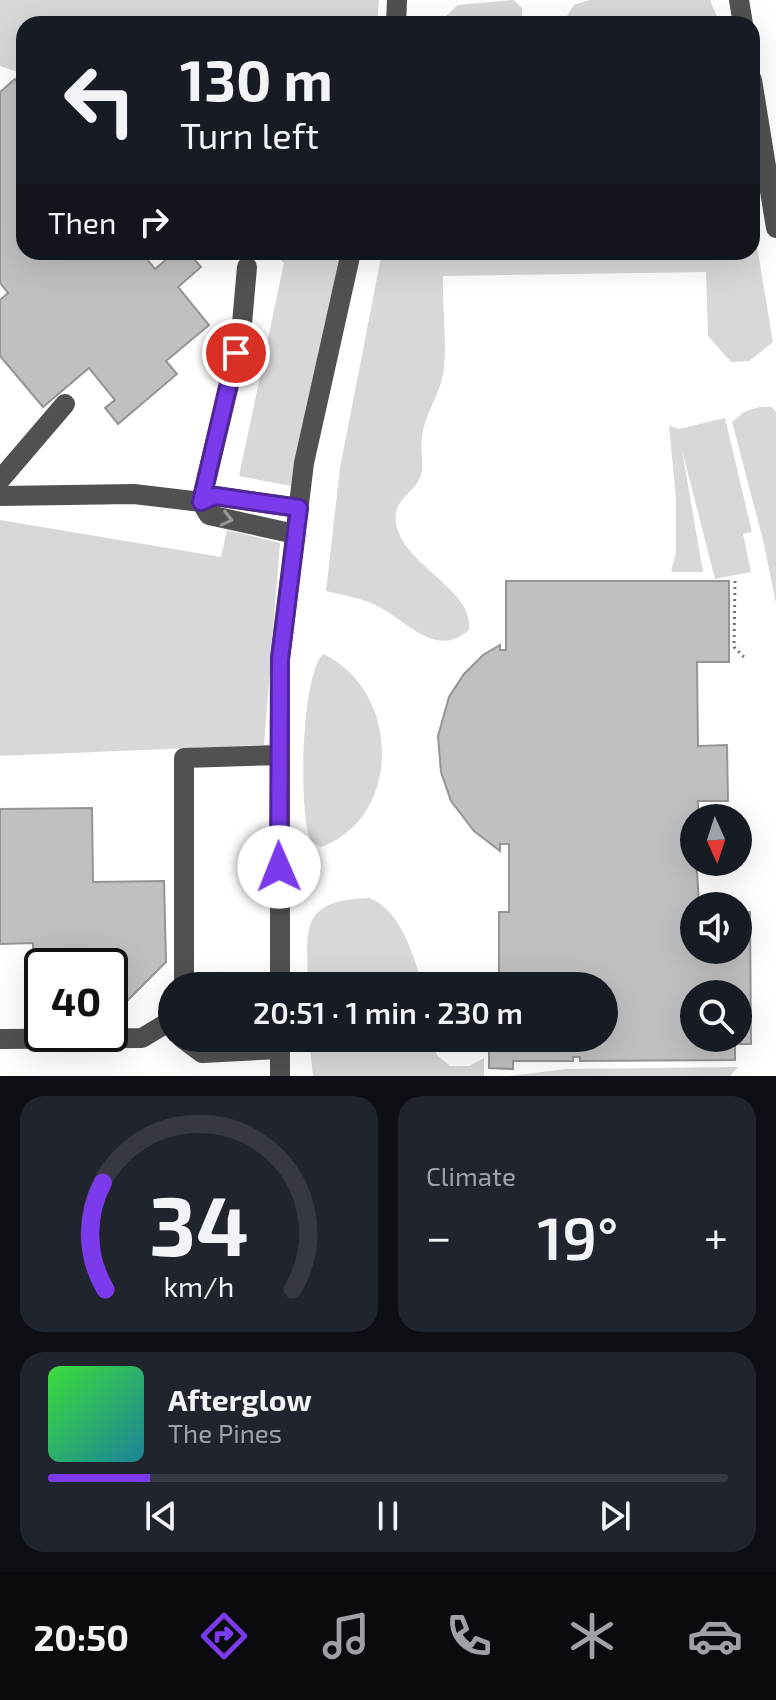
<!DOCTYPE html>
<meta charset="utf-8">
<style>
body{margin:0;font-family:"Exo 2",sans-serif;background:#20242c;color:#f1f3f6;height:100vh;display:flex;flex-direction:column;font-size:30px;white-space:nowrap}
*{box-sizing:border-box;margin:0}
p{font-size:26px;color:#9ea1a6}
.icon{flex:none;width:44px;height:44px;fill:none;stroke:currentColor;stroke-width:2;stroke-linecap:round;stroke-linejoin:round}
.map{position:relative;height:1076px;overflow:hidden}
.side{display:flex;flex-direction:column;gap:20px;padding:20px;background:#0d0f14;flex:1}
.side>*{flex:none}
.top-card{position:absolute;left:16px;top:16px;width:744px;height:244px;border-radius:24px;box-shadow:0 8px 32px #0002;background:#171b24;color:#f1f3f6;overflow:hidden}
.needle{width:52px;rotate:177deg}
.controls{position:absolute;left:680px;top:804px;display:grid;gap:16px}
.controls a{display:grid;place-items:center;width:72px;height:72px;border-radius:50%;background:#171b24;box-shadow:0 8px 32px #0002;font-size:40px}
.speed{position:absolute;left:24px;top:948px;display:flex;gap:16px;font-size:40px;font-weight:700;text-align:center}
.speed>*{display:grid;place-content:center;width:104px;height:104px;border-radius:50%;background:#171b24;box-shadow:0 8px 32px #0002;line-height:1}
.speed .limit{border:4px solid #111;border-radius:12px;background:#fff;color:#111}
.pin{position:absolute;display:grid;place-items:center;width:68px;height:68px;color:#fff;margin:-34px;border:4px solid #fff;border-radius:50%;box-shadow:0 2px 8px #0007}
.me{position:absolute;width:88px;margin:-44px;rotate:359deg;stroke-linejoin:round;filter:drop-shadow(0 0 6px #0008)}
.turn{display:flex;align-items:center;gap:28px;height:168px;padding:0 32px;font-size:36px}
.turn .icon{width:104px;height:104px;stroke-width:2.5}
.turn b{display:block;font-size:56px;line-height:68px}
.then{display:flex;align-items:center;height:76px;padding:0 32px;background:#0003;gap:16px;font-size:30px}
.big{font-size:60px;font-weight:600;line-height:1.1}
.side .tile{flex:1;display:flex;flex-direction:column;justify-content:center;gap:12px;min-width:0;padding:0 28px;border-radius:24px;background:#20242c}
.side .dial{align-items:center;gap:0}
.dial svg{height:208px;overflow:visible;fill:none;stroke:#363941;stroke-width:7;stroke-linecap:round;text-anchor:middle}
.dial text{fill:#f1f3f6;stroke:none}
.song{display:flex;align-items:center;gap:24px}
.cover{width:96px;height:96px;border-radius:12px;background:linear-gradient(135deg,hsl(120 70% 55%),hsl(190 70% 35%))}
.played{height:8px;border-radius:4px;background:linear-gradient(90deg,#7c3aed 15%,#363941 15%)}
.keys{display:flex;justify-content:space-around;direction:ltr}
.heat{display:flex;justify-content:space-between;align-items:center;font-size:44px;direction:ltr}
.side .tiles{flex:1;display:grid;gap:20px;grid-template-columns:1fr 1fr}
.tile:last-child{grid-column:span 2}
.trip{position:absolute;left:158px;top:972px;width:460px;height:80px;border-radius:40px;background:#171b24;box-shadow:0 8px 32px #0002;font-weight:600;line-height:80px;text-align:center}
.tab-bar{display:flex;height:128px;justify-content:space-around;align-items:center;background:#090b0e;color:#9ea1a6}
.tab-bar .icon{width:56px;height:56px}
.tab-bar .active{color:#7c3aed}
.tab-bar b{font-size:36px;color:#f1f3f6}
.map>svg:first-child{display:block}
</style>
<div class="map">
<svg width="776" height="1076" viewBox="0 0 776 1076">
<rect width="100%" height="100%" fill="#fff"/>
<path fill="#d8d8d8" d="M0,0H379L377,24H24V74L0,66Z
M514,0L522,8V24H437L458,5Z
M589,0H710L720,24H562L574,5Z
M752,216L773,342L749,361L731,362L708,336L706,272L443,276C442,306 447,338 444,368C442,392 424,414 422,438C420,450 424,463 421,475C415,494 393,498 396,522C401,565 475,589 469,630C435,660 406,619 375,605C361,598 342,595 326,591L340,468L382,252H454L483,256L752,252Z
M271,252H341L291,486L239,476L284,263Z
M759,407H772L776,412V603L763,540L732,422L744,412Z
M725,418L752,532L743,534L751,572L715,579L682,450L703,572H671L676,552V499L669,425L678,429Z
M0,520L221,557L227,530L280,543L264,745L0,756Z
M323,654C400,689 404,817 321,847L311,842C298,813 301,676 323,654Z
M370,898C402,912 413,955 423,986H308C307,928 299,900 370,898Z
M309,1038H431L437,1055L450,1066H469L484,1058V1076H313Z
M738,1067L730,1076H509L566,1069Z"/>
<path fill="#c0c0c0" stroke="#959595" stroke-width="2" fill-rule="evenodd" d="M15,79L24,90V252H141L155,269L175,252H188L201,267L178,287L209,325L166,361L177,374L118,424L105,408L115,400L89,368L43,407L0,356V300L8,293L0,283V92Z
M506,581H729V662H697L698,746L727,745L728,801H698V818H694L699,906H694V950H738V912H750L751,1044H735V1060L580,1061V1057H573V1061H513V1069L489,1068V1043H500V1038H604V986H499V912H509V844H500V851L474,831L451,801L441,772L438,736L449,697L464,674L483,655L500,645V650H506ZM694,994H738V1038H694Z
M92,808L93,882L164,881L166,962L114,1014H110V966H42V1015L34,1016L33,943L0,944V809Z"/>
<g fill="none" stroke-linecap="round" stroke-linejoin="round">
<path stroke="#737373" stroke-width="3" stroke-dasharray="2 4" stroke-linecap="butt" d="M735,581L734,647L744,657"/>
<path stroke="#515151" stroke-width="20" d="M739,0L743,24
M396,24L397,0
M752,80L776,228
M0,480L65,404
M0,496L134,494L201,502L241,335L247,267
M295,534L209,515L201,502L215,496L299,508
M184,986V758L278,755
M280,986V659L304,463L351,252
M182,1038L202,1053L280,1049
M280,1038V1076
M0,1039L142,1038L172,1020"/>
</g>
<defs><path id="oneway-chevron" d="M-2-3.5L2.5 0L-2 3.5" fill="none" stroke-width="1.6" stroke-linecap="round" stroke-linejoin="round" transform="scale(2)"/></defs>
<use stroke="#979797" href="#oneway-chevron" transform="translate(227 519) rotate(13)"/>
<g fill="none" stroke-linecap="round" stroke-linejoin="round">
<defs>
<path id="route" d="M236,353L201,502L215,496L299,508L280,659L279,867"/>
</defs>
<use href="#route" stroke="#51269a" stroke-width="20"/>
<use href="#route" stroke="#7c3aed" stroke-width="14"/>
</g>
</svg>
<div class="controls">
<a><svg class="needle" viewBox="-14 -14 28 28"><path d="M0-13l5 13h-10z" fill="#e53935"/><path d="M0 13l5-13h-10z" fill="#9ea1a6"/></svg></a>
<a><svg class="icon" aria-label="sound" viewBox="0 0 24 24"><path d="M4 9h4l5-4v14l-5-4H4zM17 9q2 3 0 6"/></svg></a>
<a><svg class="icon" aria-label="search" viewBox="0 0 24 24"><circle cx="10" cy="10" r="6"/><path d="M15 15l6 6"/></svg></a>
</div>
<div class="speed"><div class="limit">40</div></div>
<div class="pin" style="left:236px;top:353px;background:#d93025"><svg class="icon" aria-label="arrive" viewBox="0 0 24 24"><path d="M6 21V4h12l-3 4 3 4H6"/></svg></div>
<svg class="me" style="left:279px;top:867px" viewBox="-20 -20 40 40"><circle r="19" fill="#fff"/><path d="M0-13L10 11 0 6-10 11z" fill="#7c3aed"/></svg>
<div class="trip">20:51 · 1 min · 230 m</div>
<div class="top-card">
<div class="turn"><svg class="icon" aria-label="left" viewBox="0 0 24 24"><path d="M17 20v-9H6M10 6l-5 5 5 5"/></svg><div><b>130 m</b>Turn left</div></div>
<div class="then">Then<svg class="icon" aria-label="right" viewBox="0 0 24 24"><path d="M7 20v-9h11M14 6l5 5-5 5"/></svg></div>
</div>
</div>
<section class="side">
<div class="tiles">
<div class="tile dial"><svg viewBox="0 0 100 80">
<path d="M14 69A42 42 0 1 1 86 69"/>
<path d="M14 69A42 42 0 0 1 13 28" stroke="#7c3aed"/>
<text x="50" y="56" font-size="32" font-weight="700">34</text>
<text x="50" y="72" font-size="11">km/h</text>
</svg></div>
<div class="tile"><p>Climate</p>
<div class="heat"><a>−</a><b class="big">19°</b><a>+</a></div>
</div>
<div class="tile">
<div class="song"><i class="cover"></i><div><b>Afterglow</b><p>The Pines</p></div></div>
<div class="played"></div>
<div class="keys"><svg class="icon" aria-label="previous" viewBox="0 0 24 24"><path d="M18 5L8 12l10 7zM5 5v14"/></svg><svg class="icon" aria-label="pause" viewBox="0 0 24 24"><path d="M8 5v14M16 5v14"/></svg><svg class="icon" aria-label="next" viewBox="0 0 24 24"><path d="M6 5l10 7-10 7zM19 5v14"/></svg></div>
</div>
</div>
</section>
<nav class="tab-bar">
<b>20:50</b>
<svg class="icon active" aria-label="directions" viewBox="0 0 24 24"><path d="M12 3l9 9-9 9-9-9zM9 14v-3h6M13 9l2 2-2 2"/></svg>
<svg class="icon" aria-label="music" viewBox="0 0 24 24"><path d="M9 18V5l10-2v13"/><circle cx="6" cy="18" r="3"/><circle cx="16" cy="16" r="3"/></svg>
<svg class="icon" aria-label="phone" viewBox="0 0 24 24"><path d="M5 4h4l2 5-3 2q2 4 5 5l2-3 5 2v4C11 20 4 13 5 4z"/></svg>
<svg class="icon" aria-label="climate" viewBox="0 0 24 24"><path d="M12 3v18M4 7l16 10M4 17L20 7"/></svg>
<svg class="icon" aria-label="car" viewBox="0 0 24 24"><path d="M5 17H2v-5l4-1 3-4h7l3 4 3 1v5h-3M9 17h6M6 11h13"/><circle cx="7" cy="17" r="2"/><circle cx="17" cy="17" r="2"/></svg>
</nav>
